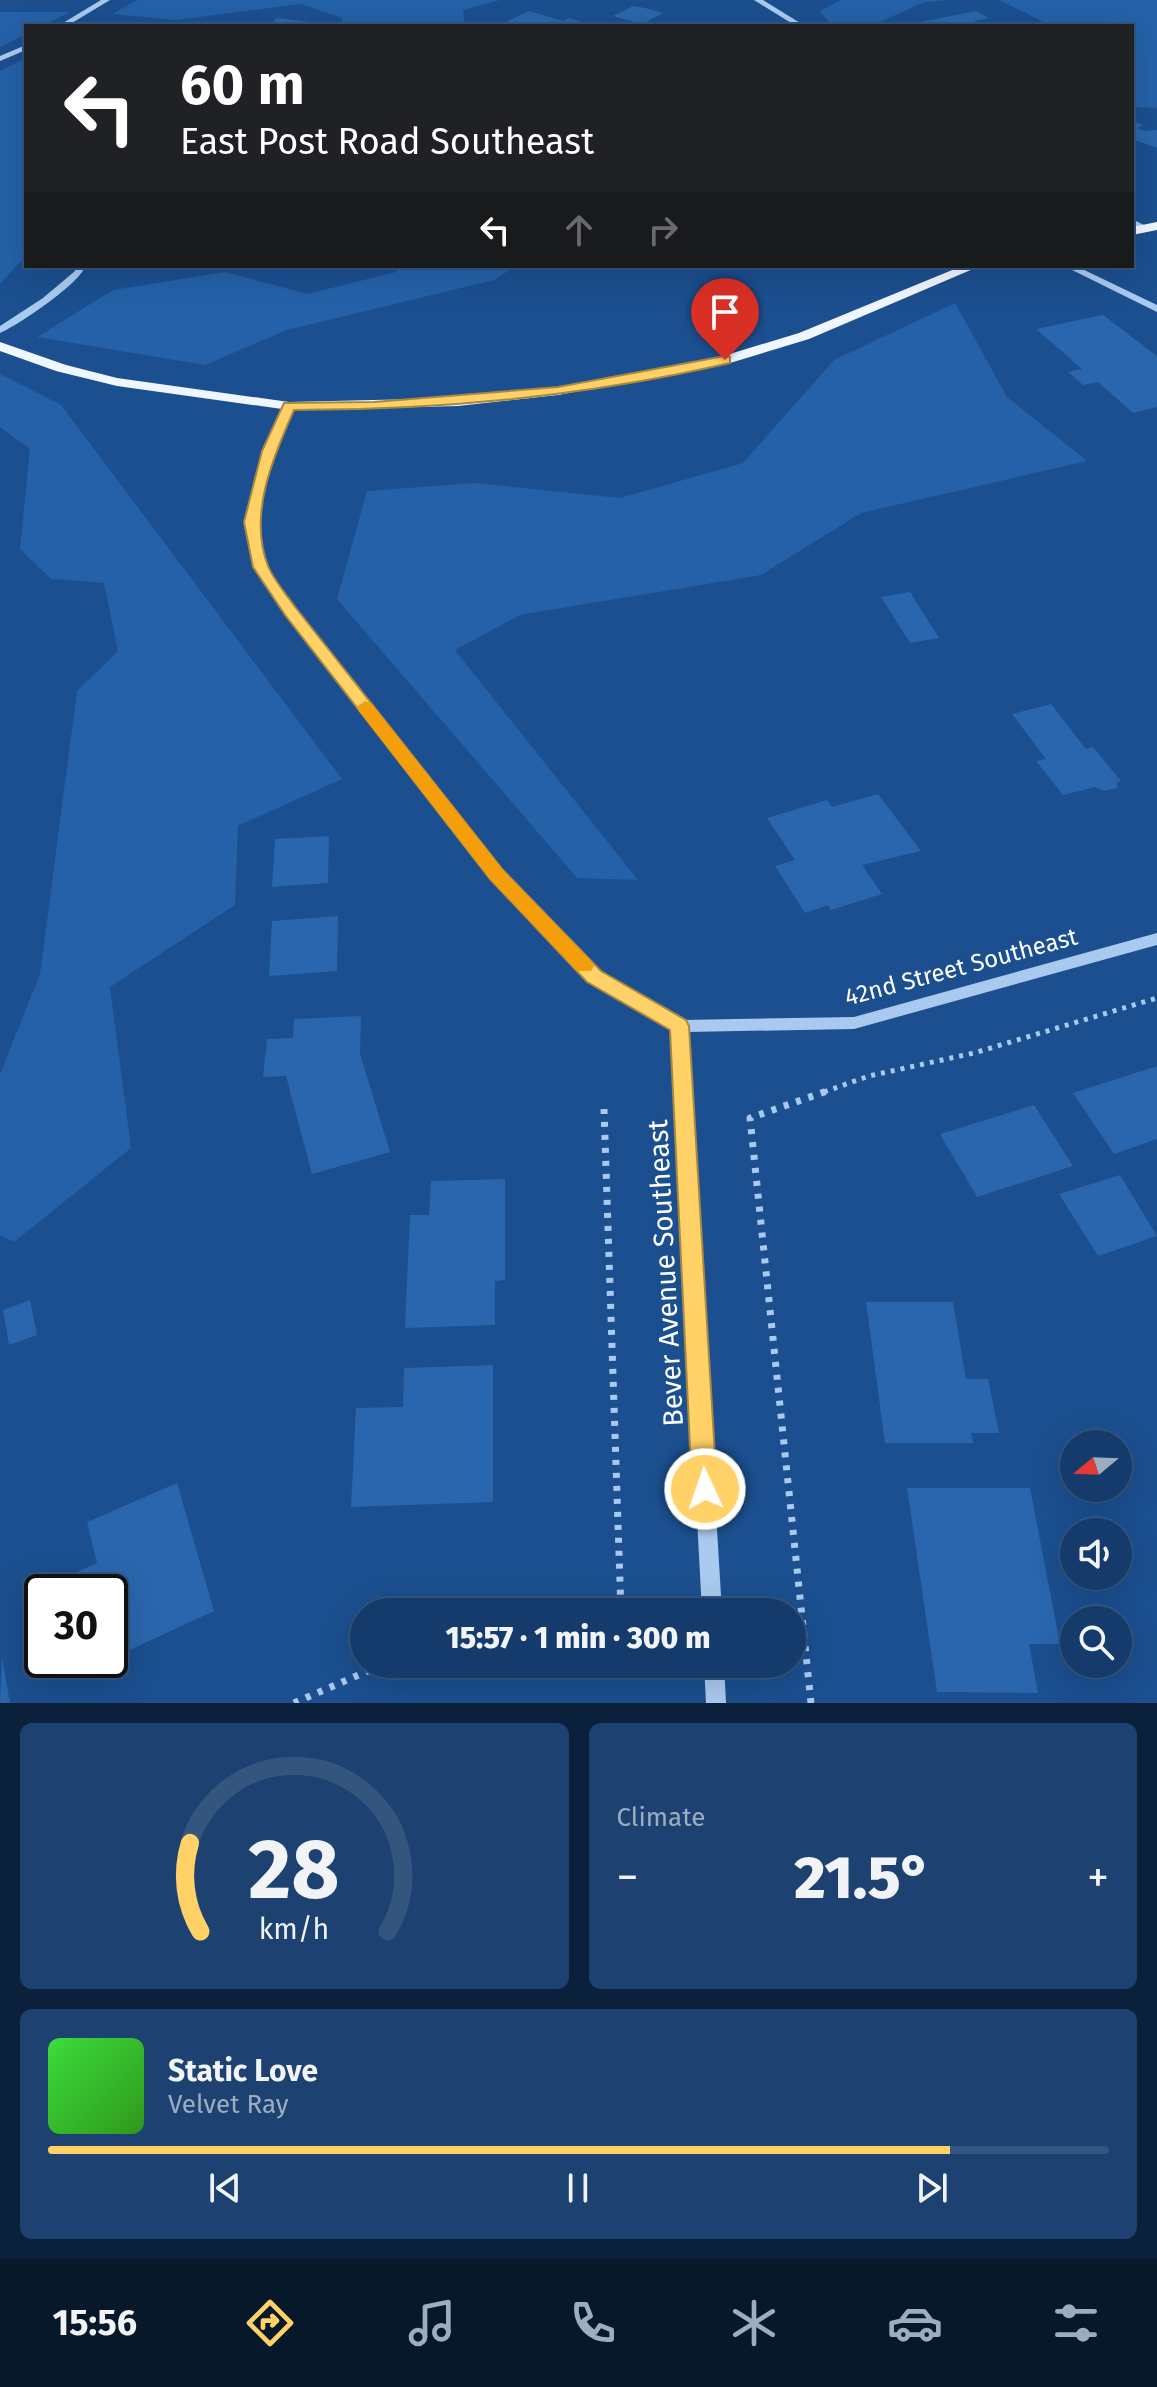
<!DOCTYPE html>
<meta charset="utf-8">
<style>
body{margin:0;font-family:"Fira Sans",sans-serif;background:#1d4271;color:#f1f3f6;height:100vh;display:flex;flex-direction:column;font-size:30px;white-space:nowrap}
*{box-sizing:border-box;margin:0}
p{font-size:26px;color:#9dadc1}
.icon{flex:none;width:44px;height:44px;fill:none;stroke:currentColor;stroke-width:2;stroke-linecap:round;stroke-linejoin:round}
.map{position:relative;height:1703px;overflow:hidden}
.details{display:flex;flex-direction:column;gap:20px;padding:20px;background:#0b203b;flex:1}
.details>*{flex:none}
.hud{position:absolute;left:24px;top:24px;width:1110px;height:244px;border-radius:0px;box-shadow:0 8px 32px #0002,0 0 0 2px #33557e;background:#202124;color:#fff;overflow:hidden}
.needle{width:52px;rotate:251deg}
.controls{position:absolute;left:1060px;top:1430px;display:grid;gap:16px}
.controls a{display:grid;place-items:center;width:72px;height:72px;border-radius:50%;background:#143b6b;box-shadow:0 8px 32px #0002,0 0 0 2px #33557e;font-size:40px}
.speed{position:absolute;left:24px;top:1574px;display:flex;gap:16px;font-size:40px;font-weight:700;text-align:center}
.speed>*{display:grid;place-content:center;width:104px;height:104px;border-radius:50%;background:#143b6b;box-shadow:0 8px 32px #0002,0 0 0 2px #33557e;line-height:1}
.speed .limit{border:4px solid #111;border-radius:12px;background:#fff;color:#111}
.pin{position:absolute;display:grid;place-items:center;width:68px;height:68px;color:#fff;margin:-82px -34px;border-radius:50% 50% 50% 0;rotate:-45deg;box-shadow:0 0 8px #0007}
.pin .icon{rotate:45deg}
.me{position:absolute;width:88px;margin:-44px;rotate:357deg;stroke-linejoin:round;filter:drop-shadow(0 0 6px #0008)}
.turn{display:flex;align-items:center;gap:28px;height:168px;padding:0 24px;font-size:36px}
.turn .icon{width:104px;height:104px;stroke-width:2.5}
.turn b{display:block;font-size:56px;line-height:68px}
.lanes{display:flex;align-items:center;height:76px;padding:0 24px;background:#0003;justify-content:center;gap:40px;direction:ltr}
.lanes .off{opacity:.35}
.big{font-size:60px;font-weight:800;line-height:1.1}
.details .tile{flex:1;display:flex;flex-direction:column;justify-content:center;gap:12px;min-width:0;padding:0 28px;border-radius:12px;background:#1d4271}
.details .dial{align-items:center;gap:0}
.dial svg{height:208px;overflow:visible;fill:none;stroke:#33557e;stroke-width:7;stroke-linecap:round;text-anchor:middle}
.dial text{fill:#f1f3f6;stroke:none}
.song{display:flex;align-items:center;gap:24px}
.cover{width:96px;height:96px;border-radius:12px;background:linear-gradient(135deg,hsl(120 70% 55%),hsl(110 70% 35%))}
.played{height:8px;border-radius:4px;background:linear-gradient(90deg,#ffd166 85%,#33557e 85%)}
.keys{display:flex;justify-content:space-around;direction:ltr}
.heat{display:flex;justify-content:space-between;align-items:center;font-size:44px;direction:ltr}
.details .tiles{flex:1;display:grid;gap:20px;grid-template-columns:1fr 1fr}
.tile:last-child{grid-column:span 2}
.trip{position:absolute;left:350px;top:1598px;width:456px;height:80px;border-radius:40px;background:#143b6b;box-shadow:0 8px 32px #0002,0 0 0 2px #33557e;font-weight:800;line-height:80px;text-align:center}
.menu{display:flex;height:128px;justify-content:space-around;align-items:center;background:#08182b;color:#9dadc1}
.menu .icon{width:56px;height:56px}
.menu .active{color:#ffd166}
.menu b{font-size:36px;color:#f1f3f6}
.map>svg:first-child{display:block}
</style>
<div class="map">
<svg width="1157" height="1703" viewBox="0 0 1157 1703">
<rect width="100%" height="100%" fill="#1b4f8f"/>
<path fill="#2461a8" d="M138,0H500L463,10L465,26H343L342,18L301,4L176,20L112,14Z
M841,0H948L925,2L880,22L881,26H832L820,11Z
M999,0H1157V108L1132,107V26H1052Z
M0,12H70L42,26H26V34L0,47Z
M26,58V256L0,284V71Z
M402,266H516L494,280L287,330L205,365L37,337L113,290L225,272L307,294L396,272Z
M955,303L1007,397L1087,461L861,513L761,575L520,615L455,650L638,880L577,878L337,599L367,491L475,483L620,498L743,463L834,360Z
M0,374L61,405L342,779L238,826L235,905L110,987L131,1148L14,1242L0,1235V1074L40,974L77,691L118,651L104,583L51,579L20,549L30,449L0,427Z"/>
<path fill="#2a66ad" d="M633,6L645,8L663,13L642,24L613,16Z
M529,11L563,21L569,18L593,26L502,24Z
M976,11L989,18L974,21L983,26H928L920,22Z
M277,18L319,23L316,26H269Z
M1132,121L1143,125L1137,128L1146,131L1157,130V148L1132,139Z
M1103,315L1157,356V407L1133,413L1098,382L1083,385L1068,372L1082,369L1036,329Z
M910,592L939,638L910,643L881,597Z
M1051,704L1086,749L1093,747L1121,781L1117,782V788L1104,791L1095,787L1063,795L1036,761L1046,759L1012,714Z
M878,794L921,851L862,865L882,894L831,910L828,905L805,913L775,866L795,860L767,818L827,800L832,807Z
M329,836L328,883L272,887L275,839Z
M338,916L337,971L269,976L272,921Z
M361,1016L360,1054L390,1152L312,1174L286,1076L263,1077L267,1039L293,1038L294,1019Z
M1157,1066V1139L1114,1154L1073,1093Z
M1034,1105L1073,1166L977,1197L940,1134Z
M1120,1175L1157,1236L1098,1256L1059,1194Z
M505,1179V1280L495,1281V1325L405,1328L410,1215H429L431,1181Z
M30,1300L37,1335L9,1345L3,1310Z
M866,1302H953L966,1379H988L999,1433H971L973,1443H885Z
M493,1365V1502L351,1507L356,1408L403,1407L404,1368Z
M177,1483L214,1611L110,1659V1592H46L45,1586L97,1563L87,1522Z
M907,1488H1030L1060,1644H1029L1038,1693L937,1692Z
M2,1657L10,1703H0Z
M62,1660H107L66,1679Z"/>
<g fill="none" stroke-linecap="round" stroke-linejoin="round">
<path stroke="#a9c9ee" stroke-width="5" stroke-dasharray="4 6" stroke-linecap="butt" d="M824,1092L869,1076L974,1053L1157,998"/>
<path stroke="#a9c9ee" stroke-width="7" stroke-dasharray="5 8" stroke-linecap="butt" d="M604,1109L621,1612
M632,1612L658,1611
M294,1703L384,1664
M811,1703L750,1118L830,1090"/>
<path fill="#a9c9ee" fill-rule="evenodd" d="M101,0H110L67,26H58Z
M754,0H763L805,26H796Z
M26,45V50L0,61V56Z
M1132,219L1146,226L1147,228L1143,231L1132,226Z
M75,266H85C81,283 17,326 0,333V326L43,298L75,271Z
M1064,266H1076L1157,305V312Z
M289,403L294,406C273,455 246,514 268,568C274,583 285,596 294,610L502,871L599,972L681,1020L854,1017L1157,933V945L854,1029L687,1032L722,1612H702L671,1029L589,980L492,879L286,615C276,599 262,585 256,567C235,514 262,455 284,406Z
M704,1664H724L726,1703H706Z"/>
<path fill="#f0f6ff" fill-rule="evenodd" d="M1157,222V230L1132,235V227Z
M962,266H980L809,339L730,363L558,395L458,406L289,410L117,386L56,371L0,351V342L66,365L117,378L289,402L458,398L558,387L723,356L799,333Z"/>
</g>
<path fill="#ffd166" stroke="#a68842" stroke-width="2" d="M725,356L730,357V363C587,396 440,410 294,410C273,457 248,515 268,566C274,581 287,595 296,608L503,870L601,971L686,1020L689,1026L717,1489L714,1497L705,1501L696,1497L692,1489L670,1030L587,982L490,879L285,615L253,567L244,522L262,451L284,403L374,402L558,387Z"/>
<path fill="#f59e0b" d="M365,701L371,703L503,870L591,961L594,966L591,971H577L490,879L359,711L357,707Z"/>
<g text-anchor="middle" stroke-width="8" stroke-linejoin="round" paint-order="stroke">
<g font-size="24" fill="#fff" stroke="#1b4f8f">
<text transform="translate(961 967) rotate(-15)" y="8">42nd Street Southeast</text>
</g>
<g font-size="28" fill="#fff" stroke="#1b4f8f">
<text transform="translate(665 1273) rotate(-93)" y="10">Bever Avenue Southeast</text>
</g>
</g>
</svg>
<div class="controls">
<a><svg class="needle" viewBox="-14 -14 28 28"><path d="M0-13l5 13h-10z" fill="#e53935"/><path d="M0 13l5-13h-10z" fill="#9dadc1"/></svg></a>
<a><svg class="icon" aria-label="sound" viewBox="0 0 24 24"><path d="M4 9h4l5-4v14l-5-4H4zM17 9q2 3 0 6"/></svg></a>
<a><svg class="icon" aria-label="search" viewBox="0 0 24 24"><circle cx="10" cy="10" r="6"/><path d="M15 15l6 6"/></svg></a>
</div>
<div class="speed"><div class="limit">30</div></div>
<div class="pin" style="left:725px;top:360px;background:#d93025"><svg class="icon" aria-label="arrive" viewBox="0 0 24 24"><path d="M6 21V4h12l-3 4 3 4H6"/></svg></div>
<svg class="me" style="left:705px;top:1489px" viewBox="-20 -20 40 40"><circle r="17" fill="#ffd166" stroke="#fff" stroke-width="3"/><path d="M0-11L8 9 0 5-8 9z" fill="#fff"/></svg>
<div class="trip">15:57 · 1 min · 300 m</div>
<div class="hud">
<div class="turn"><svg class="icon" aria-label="left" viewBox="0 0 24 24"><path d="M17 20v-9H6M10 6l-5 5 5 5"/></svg><div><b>60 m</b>East Post Road Southeast</div></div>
<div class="lanes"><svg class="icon" aria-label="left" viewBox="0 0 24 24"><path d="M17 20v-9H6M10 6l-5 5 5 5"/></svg><svg class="icon off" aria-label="ahead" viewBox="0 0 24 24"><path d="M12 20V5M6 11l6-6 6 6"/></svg><svg class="icon off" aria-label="right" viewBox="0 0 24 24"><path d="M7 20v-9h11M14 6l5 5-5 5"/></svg></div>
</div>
</div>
<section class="details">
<div class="tiles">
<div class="tile dial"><svg viewBox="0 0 100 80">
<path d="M14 69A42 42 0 1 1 86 69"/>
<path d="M14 69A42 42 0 0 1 10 35" stroke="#ffd166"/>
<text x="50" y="56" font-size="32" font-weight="700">28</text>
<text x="50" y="72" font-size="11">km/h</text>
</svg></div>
<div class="tile"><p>Climate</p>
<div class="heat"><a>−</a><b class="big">21.5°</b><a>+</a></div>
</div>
<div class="tile">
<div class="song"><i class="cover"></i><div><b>Static Love</b><p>Velvet Ray</p></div></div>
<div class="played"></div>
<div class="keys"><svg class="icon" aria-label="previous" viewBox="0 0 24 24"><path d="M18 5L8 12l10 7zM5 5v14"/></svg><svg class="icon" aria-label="pause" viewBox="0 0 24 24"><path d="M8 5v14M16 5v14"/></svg><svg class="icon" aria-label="next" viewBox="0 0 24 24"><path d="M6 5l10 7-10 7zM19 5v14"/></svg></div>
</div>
</div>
</section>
<nav class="menu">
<b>15:56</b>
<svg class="icon active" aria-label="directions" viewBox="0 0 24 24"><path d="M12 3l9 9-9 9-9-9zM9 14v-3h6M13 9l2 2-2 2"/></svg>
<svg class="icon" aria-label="music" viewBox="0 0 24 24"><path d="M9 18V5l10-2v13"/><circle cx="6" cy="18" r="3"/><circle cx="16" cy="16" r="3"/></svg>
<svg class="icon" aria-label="phone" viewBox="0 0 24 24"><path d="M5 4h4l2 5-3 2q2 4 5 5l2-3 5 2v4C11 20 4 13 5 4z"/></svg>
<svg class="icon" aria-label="climate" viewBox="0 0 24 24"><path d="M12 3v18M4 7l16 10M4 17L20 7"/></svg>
<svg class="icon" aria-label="car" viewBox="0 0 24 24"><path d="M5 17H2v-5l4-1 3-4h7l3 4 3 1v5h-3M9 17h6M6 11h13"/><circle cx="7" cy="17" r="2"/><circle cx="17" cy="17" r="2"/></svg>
<svg class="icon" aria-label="filters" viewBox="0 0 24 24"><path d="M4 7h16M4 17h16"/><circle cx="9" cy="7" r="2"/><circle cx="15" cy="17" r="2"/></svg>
</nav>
